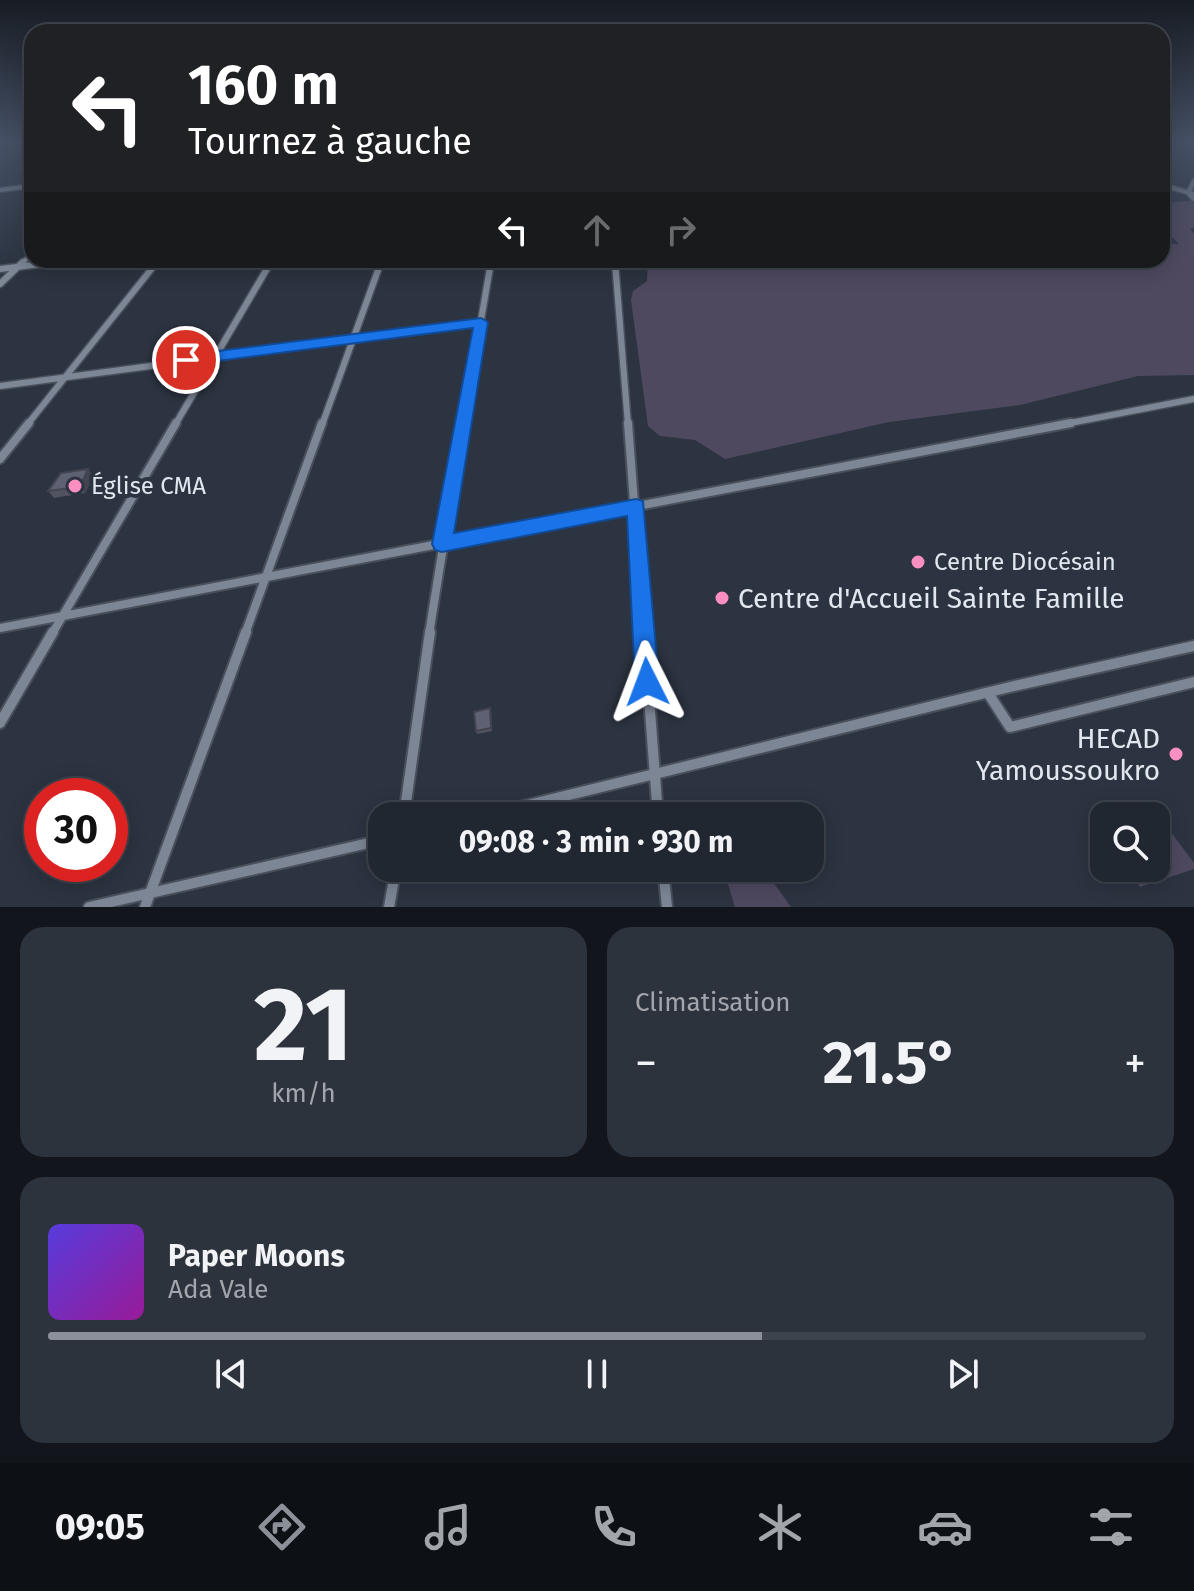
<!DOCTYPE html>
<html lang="fr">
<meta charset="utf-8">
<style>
body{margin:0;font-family:"Fira Sans",sans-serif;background:#2d333d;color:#f1f3f6;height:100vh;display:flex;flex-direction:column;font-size:30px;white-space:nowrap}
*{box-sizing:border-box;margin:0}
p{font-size:26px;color:#a2a5ab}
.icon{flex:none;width:44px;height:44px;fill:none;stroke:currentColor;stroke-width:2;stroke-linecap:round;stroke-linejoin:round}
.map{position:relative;height:907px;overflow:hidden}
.details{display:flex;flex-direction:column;gap:20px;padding:20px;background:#12151b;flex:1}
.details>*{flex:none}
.hud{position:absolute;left:24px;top:24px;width:1146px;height:244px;border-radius:24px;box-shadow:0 4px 20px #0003,0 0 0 2px #3e444d;background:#202124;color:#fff;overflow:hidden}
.fabs{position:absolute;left:1090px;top:802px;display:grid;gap:16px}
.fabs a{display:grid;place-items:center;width:80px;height:80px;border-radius:16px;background:#212731;box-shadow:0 4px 20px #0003,0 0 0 2px #3e444d;font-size:40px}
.speed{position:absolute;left:24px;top:778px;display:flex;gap:16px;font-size:40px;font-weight:700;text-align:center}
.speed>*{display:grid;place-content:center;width:104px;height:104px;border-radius:50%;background:#212731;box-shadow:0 4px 20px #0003,0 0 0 2px #3e444d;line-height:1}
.speed .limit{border:12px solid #d22;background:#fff;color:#111}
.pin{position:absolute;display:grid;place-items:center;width:68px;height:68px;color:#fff;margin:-34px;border:4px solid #fff;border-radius:50%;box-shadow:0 2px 8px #0007}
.me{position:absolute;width:88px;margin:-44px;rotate:357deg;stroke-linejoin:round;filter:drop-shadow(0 0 6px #0008)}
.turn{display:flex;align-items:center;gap:28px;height:168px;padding:0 32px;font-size:36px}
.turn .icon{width:104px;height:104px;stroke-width:2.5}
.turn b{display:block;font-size:56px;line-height:68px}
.lanes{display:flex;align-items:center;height:76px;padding:0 32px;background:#0003;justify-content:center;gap:40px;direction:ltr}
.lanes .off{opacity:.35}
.big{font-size:60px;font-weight:700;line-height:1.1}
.details .tile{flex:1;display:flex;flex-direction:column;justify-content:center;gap:12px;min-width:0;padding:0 28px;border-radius:24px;background:#2d333d}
.details .dial{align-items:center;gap:0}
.dial b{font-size:104px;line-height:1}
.song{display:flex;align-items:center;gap:24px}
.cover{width:96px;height:96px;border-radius:12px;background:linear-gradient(135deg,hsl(250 70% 55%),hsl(300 70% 35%))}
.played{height:8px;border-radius:4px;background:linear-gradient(90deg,#8c9099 65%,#3e444d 65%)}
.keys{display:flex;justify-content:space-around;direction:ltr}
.heat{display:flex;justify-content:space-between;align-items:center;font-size:44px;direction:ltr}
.details .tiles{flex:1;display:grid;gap:20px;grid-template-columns:1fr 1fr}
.tile:last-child{grid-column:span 2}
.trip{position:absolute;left:368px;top:802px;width:456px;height:80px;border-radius:24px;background:#212731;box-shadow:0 4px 20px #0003,0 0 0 2px #3e444d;font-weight:700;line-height:80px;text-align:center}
.menu{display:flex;height:128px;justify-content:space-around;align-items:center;background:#0d1014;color:#a2a5ab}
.menu .icon{width:56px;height:56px}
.menu .current{color:#8c9099}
.menu b{font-size:36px;color:#f1f3f6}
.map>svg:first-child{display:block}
</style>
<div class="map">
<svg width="1194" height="907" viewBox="0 0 1194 907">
<rect width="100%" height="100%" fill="#2c3441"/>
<path fill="#4f4960" d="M1194,197V228L1190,229L1194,233V375L1138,376L1020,405L889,422L725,459L695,440L660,436L648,426L631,300L633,291L647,281L648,260H1162V243L1179,244L1162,227V203L1189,201Z
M1170,831L1194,863V869L1140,887L1128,868H1156V835Z
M723,868H763L791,907H735Z"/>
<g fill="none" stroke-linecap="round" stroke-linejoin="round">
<defs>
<path id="minor-far3" d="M1194,181L1188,193L1194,199
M1162,185L1194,194
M0,190L32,186
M615,260V264
M21,264L32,254
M40,264L77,260
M156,264L159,260
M269,264L272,260
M380,264L382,260
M490,264L491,260"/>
<path id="minor-far2" d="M615,262L628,425
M0,269L57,262
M0,284L23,262
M0,386L481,322
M27,425L157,262
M175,425L271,262
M322,425L381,262
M463,425L491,262
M1060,425L1194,399"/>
<path id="minor-far1" d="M628,423L644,634
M0,459L29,423
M0,628L1071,423
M52,634L176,423
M245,634L322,423
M429,634L463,423"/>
<path id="minor" d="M644,632L658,816
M988,693L1010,727L1194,682
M0,723L53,632
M404,816L430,632
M483,816L1010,687L1194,646
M663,868L667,907
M89,907L382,840
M145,907L246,632
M389,907L396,868"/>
</defs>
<use href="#minor-far3" stroke="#4a505b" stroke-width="7"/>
<use href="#minor-far2" stroke="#4a505b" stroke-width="9"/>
<use href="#minor-far1" stroke="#4a505b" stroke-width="12"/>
<use href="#minor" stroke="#4a505b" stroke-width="14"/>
<use href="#minor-far3" stroke="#7c8695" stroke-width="4"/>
<use href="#minor-far2" stroke="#7c8695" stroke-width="6"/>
<use href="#minor-far1" stroke="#7c8695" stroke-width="8"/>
<use href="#minor" stroke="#7c8695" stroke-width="10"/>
</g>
<path fill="#515361" d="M94,476L85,493L54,498L48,491Z
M491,712L492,731L477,734L476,731Z"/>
<path fill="#42444f" d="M88,469L94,476L85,493L80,487Z"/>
<path fill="#5e6171" stroke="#42444f" stroke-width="2" d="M88,469L80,487L48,491L61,473Z
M490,708L491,728L476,731L474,712Z"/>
<linearGradient id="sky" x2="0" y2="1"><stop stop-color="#181d24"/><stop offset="0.53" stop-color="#455065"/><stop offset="1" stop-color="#455065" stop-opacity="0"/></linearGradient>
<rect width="1194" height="268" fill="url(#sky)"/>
<path fill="#1a73e8" stroke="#114b97" stroke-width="2" d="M481,318L488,322L454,533L636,499L643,501L659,682L655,690L647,694L638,690L635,682L627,516L442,552L435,550L432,544L473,328L186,365L178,360L186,355Z"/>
<g fill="#fc8fc1" stroke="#2c3441" stroke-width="3">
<circle cx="75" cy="486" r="8"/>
<circle cx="918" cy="562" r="8"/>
<circle cx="722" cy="598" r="8"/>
<circle cx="1176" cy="754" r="8"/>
</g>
<g text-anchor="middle" stroke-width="8" stroke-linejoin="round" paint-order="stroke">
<g font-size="24" fill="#e2e7ef" stroke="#2c3441" text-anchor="start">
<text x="91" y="494">Église CMA</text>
<text x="934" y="570">Centre Diocésain</text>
</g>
<g font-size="28" fill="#e2e7ef" stroke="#2c3441" text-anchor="start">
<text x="738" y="608">Centre d'Accueil Sainte Famille</text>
<text x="1160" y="748" text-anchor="end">HECAD<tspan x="1160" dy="32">Yamoussoukro</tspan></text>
</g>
</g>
</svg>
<div class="fabs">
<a><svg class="icon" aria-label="search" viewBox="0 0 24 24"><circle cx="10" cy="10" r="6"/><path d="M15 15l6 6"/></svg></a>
</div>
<div class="speed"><div class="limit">30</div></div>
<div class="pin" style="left:186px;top:360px;background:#d93025"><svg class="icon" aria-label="arrive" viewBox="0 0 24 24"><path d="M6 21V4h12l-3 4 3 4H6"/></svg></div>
<svg class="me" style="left:647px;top:682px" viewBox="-20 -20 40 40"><path d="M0-17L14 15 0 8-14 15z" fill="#1a73e8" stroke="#fff" stroke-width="4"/></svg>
<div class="trip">09:08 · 3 min · 930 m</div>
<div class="hud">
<div class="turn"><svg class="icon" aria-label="left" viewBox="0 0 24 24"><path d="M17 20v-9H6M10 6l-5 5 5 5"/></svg><div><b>160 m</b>Tournez à gauche</div></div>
<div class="lanes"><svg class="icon" aria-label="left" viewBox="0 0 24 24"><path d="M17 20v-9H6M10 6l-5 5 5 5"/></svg><svg class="icon off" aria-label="ahead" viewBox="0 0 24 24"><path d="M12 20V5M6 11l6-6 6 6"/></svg><svg class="icon off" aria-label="right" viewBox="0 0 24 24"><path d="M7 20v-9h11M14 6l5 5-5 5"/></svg></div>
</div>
</div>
<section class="details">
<div class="tiles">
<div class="tile dial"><b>21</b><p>km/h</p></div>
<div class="tile"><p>Climatisation</p>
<div class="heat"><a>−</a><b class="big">21.5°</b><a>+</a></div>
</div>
<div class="tile">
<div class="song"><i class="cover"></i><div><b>Paper Moons</b><p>Ada Vale</p></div></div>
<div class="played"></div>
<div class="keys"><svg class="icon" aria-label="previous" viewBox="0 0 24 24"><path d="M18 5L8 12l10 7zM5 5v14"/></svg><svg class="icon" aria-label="pause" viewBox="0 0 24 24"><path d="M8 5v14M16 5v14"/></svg><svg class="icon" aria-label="next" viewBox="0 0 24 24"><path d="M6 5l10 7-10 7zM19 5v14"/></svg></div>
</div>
</div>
</section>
<nav class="menu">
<b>09:05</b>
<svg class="icon current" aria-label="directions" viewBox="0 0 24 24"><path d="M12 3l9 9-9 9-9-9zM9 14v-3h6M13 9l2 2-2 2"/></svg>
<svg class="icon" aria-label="music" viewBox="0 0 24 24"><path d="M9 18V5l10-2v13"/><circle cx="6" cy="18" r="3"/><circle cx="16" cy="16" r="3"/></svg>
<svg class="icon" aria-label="phone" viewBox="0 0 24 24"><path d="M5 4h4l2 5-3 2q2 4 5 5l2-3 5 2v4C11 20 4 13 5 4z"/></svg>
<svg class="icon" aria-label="climate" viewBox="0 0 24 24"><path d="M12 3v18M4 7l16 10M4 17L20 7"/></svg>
<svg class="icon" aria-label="car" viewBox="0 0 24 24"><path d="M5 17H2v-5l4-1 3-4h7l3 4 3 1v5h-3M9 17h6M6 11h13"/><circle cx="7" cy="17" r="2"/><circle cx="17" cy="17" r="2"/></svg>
<svg class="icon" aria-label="filters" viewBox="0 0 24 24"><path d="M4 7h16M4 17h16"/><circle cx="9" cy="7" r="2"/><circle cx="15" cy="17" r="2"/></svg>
</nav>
